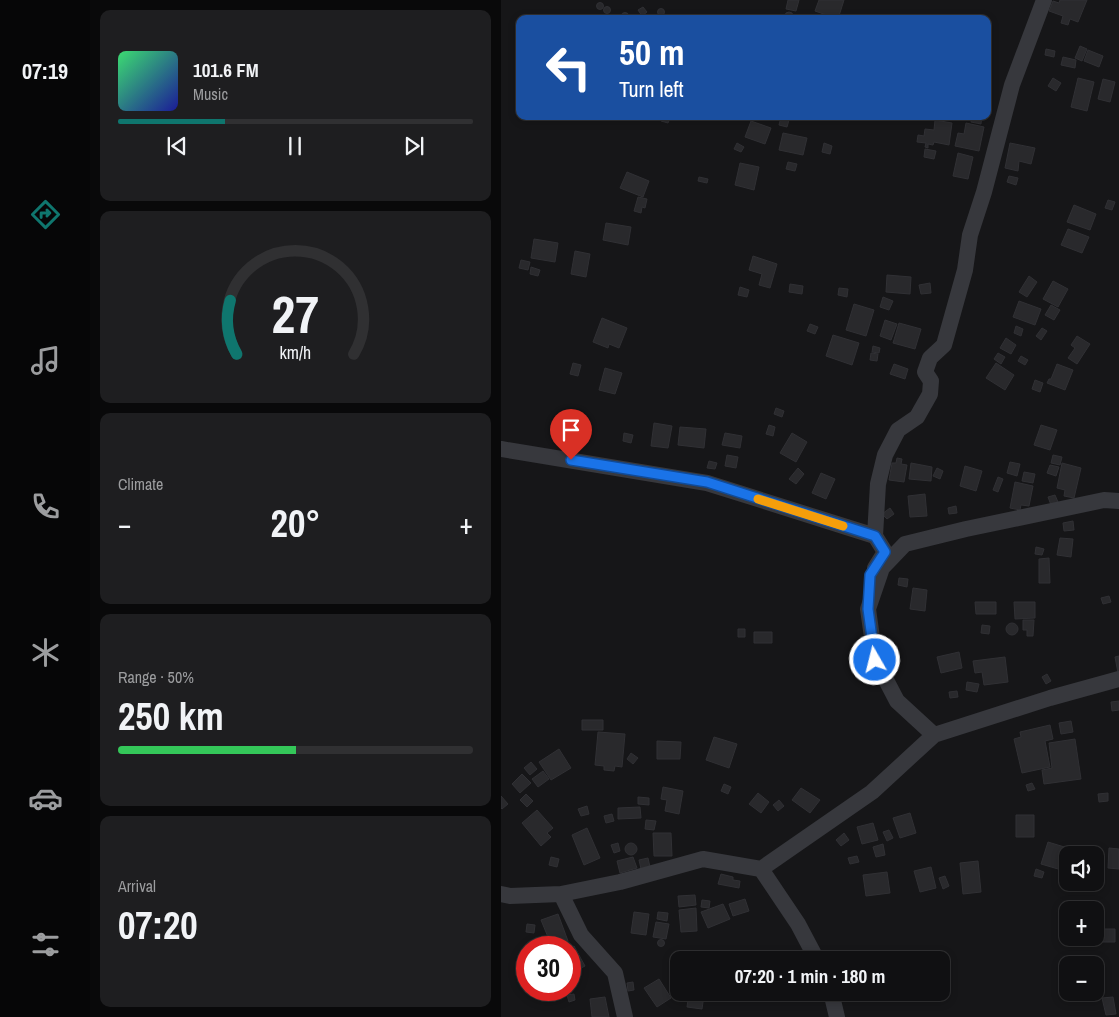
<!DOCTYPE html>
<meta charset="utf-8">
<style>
body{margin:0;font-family:"Archivo Narrow",sans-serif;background:#1e1e20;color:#f1f3f6;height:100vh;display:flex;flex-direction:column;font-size:19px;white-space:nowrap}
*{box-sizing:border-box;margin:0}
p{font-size:16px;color:#9c9d9f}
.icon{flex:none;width:28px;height:28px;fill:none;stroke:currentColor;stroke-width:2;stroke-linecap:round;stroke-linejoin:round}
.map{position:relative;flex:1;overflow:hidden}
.sheet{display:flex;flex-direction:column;gap:10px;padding:10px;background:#09090a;width:411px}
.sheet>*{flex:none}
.guide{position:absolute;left:15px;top:15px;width:475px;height:105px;border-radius:10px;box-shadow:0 2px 8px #0003,0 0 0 1px #303032;background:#1a4fa0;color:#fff;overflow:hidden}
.controls{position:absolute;left:558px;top:846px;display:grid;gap:10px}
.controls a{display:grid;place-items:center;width:45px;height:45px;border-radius:10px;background:#101012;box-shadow:0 2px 8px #0003,0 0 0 1px #303032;font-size:25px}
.speed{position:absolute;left:15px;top:936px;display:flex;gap:10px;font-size:25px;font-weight:700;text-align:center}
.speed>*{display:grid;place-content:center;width:65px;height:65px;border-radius:50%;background:#101012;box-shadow:0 2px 8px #0003,0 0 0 1px #303032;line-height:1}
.speed .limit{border:8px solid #d22;background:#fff;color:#111}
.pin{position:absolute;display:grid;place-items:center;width:42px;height:42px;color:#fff;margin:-51px -21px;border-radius:50% 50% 50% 0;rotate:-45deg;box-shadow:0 0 5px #0007}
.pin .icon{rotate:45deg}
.me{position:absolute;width:55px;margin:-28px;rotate:352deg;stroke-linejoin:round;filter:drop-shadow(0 0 4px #0008)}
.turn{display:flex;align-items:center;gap:18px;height:105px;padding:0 20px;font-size:22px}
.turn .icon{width:65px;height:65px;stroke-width:2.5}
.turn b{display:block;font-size:35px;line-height:42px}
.big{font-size:38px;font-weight:700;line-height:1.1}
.sheet .widget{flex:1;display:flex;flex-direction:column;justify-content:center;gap:8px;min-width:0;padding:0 18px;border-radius:10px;background:#1e1e20}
.sheet .dial{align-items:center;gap:0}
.dial svg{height:130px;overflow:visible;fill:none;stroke:#303032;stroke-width:7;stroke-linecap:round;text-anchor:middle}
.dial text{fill:#f1f3f6;stroke:none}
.song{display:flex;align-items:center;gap:15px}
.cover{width:60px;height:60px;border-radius:8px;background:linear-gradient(135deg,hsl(140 70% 55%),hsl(240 70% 35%))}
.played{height:5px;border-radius:2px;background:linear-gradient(90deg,#0f766e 30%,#303032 30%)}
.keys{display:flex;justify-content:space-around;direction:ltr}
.heat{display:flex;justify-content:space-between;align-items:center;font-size:28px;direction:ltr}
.charge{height:8px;border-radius:4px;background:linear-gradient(90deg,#34c759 50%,#303032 0)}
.trip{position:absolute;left:169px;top:951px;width:280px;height:50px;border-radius:10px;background:#101012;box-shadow:0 2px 8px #0003,0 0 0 1px #303032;font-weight:700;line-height:50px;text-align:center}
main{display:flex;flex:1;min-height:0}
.tabs{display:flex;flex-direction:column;width:90px;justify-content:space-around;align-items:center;background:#060607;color:#9c9d9f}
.tabs .icon{width:35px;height:35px}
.tabs .active{color:#0f766e}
.tabs b{font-size:22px;color:#f1f3f6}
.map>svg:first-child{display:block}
</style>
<main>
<nav class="tabs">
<b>07:19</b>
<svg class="icon active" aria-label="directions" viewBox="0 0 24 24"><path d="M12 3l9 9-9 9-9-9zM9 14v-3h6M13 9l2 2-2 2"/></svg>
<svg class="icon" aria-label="music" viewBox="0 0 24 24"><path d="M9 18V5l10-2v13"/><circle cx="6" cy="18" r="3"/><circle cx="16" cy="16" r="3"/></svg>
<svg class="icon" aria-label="phone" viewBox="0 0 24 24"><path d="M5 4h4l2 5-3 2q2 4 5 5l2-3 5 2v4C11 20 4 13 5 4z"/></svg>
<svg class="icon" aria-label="climate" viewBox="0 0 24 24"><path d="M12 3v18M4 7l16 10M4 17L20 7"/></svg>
<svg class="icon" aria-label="car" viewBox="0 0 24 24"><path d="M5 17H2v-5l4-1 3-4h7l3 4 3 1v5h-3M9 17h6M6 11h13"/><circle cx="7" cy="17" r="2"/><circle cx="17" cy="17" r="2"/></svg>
<svg class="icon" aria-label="filters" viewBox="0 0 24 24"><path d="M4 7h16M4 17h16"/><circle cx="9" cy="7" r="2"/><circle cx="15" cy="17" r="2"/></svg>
</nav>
<section class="sheet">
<div class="widget">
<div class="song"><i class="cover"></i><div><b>101.6 FM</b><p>Music</p></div></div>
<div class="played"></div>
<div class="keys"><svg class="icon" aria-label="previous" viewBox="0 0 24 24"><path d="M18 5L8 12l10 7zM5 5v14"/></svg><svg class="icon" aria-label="pause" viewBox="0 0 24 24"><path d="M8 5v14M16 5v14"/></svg><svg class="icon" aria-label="next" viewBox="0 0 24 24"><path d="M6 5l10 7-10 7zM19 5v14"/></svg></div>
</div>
<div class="widget dial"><svg viewBox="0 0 100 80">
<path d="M14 69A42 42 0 1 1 86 69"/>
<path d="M14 69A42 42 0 0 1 10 36" stroke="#0f766e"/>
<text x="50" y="56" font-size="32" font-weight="700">27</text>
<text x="50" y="72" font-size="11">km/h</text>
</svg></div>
<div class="widget"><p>Climate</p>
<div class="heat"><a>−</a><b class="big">20°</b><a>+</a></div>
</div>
<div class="widget"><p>Range · 50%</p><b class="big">250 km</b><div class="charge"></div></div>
<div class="widget"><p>Arrival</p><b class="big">07:20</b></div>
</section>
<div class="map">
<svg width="618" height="1017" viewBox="0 0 618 1017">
<rect width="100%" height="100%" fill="#161618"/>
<path fill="#29292c" stroke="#303034" d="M287,0H298L295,11L285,9Z
M318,0H343L337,19L314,11Z
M559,0H586L577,22L569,19L567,25L560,23L562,16L548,11L552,1L558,3Z
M95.5 6a3.5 3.5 0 1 1 7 0a3.5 3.5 0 1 1-7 0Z
M102.5 10a3.5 3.5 0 1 1 7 0a3.5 3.5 0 1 1-7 0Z
M142,7L146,12L141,16L137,10Z
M156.5 12a3.5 3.5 0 1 1 7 0a3.5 3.5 0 1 1-7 0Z
M284 16a4 4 0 1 1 8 0a4 4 0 1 1-8 0Z
M120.5 16a3.5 3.5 0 1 1 7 0a3.5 3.5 0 1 1-7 0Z
M579,46L586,49L581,61L574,58Z
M545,49L554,51L553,57L544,55Z
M587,50L602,56L598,67L583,61Z
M562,57L575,60L574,68L560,65Z
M552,78L560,83L555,91L547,86Z
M577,78L593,82L586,111L570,107Z
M602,79L614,82L609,102L597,99Z
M161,116H170L167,123L160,121Z
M471,116H481L480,124L470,122Z
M280,117L288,120L286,127L278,125Z
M434,120L451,123L448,145L433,142L432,145L427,144V148L424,147L425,143L416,142L417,135L423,136L424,129L433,130Z
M250,121L270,128L264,144L244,137Z
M465,123L483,127L478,151L454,146L457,133L463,134Z
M282,133L306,138L302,155L278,150Z
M236,143L243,147L240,152L233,149Z
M323,143L331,146L329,154L321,152Z
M509,143L534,148L530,164L518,161L517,171L504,168Z
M424,149L435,151L433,159L423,157Z
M457,153L472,157L467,179L452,176Z
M287,162L296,164L294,171L285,169Z
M239,163L258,167L253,190L234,185Z
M126,172L148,181L142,197L119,188Z
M508,176L517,178L515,185L506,182Z
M198,177L207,179L206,183L197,181Z
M137,197L146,199L144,208L141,207L140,213L133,211Z
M607,200L614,202L611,210L604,208Z
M573,205L595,214L589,230L566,222Z
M105,223L130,227L127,245L102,240Z
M567,229L588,237L581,253L560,245Z
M33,239L57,243L54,262L30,258Z
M74,251L89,254L85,277L70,274Z
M252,256L276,264L269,288L258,285L261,274L248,270Z
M20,260L29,262L27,270L18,268Z
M30,267L39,270L37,276L29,274Z
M386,275L410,277L409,294L385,292Z
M528,276L536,282L526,297L518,292Z
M552,281L567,289L557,307L542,299Z
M429,283L430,293L420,294L418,285Z
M289,284L302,286L301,294L288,292Z
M239,287L248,290L246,297L237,295Z
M338,288L347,289L346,297L337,295Z
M382,297L392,301L388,310L379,307Z
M518,301L540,309L534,325L512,317Z
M353,304L373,310L365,336L345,330Z
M550,305L559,310L553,320L544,315Z
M101,318L126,328L118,348L108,344L107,348L92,342Z
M384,320L396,324L390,340L379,336Z
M398,323L420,329L414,349L392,343Z
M309,324L317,327L314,334L306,331Z
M515,326L522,329L520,336L513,333Z
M541,328L546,331L540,340L535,336Z
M332,335L358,343L351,365L325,356Z
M576,336L589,344L576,364L567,358L574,348L570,345Z
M505,338L515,345L510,354L499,348Z
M372,346L379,348L378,353L371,352Z
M370,353L377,354L376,361L369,360Z
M497,353L504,357L500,364L493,359Z
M520,356L527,360L524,365L517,361Z
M72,363L80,365L77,376L69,374Z
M495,363L513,375L504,390L485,378Z
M393,364L407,369L404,379L389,374Z
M556,364L572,370L564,390L546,383L548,379H550Z
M104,368L121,373L114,394L98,390Z
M534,380L542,383L539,392L531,389Z
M275,408L283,411L281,417L273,414Z
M153,423L171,426L167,448L150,446Z
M268,425L274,427L272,436L265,434Z
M540,425L556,430L549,450L533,445Z
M179,427L205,429L203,448L177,445Z
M123,433L132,435L130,443L122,441Z
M224,433L241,436L239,448L221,445Z
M291,433L306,442L295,462L279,453Z
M226,455L237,457L235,468L224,466Z
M552,455L561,457L559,465L550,463Z
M396,458L401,459L400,464L406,465L403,482L388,480L391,463H395Z
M208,461L216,463L214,469L206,468Z
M509,462L519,464L516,476L506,473Z
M410,463L431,467L430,481L408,479Z
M561,463L580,468L573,498L563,496L564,490L556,488Z
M549,465L558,467L555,476L546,473Z
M464,466L481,471L475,491L459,486Z
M297,468L303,474L295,484L288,479Z
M436,468L442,471L439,479L432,476Z
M523,472L534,474L532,483L521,481Z
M320,473L334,479L325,499L311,493Z
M497,477L502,479L497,492L492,490Z
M514,482L532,486L528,506L520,505L519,510L509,508Z
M424,494L426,516L409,517L407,496Z
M554,495L557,502L550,505L547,497Z
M455,506L456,513L448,514L447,508Z
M389,508L393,514L386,519L381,514Z
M572,521L573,530L563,531L562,523Z
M559,538L572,539L570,557L556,555Z
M535,547L543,549L541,555L534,554Z
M548,558L549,583H538V559Z
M398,578L407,579L406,587L397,585Z
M412,588L426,590L424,611L409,609Z
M608,596L610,602L602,604L600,598Z
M474,602H495V614H475Z
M513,602H534V618L514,619Z
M522,620H533L532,636H526V630H522Z
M505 629a6 6 0 1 1 12 0a6 6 0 1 1-12 0Z
M481,625L489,626L488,634L480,633Z
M237,629H244V637H237Z
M253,632H271V643H253Z
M458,652L461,668L440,673L436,657Z
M618,656V673H617L614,657Z
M504,657L507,682L483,685L481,672L474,673L472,661Z
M546,674L550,681L545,684L541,677Z
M466,682L478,684L476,692L465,690Z
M456,691L457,697L449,698L448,692Z
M618,701V710L611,711L610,702Z
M81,720H102V730H81Z
M570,721L572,732L560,734L558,723Z
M549,725L552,739L544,741L549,767L521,773L513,739L520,737L519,732Z
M97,732L124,734L121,767L114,766L113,771L103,770V766L94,765Z
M213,737L236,744L228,768L205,760Z
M574,739L580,779L543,784L541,770L551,768L548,743Z
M156,741L180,742L179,759H156Z
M58,749L70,768L50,780L38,762Z
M130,753L137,758L132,764L126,759Z
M30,762L36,769L29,775L23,768Z
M42,771L48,779L37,787L31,779Z
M21,774L30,783L19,793L11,784Z
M531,783L534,789L527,791L525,785Z
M223,784L230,787L227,794L220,791Z
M162,787L182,791L178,814L164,811L166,800L160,799Z
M300,788L319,800L309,813L291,800Z
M257,793L268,802L260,813L248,804Z
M607,793V801L598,802L597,794Z
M25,794L32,801L26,807L19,800Z
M0,796L7,804L1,809L0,808Z
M137,797L148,798V805L137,804Z
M278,800L283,806L277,811L272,805Z
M86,806L88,814L80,816L77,809Z
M139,807L140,818L117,819V808Z
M36,810L52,828L46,833L50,837L40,846L21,823Z
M409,813L415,833L399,838L392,818Z
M111,814L113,821L105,823L103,816Z
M515,815H533V837H515Z
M145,820L155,821L153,830L144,829Z
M372,823L377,840L361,844L356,827Z
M86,828L99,858L83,865L71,835Z
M388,830L392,838L386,841L382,832Z
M152,833H170L171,856H153Z
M343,833L348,840L340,846L335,840Z
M547,842L570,849L569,855H566L564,871L540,864Z
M124 849a6 6 0 1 1 12 0a6 6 0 1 1-12 0Z
M117,843L119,851L113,853L110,845Z
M382,844L384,855L375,857L372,847Z
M608,848L618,849V869L607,868Z
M356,856L358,862L349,864L347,858Z
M50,857L58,859L56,867L48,865Z
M132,857L136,868L119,873L116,861Z
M147,858L149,867L140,869L138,860Z
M477,861L480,892L462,894L459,863Z
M430,867L435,888L419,892L413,871Z
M535,869L543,872L541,878L533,876Z
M386,872L389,893L365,896L362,875Z
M220,874L232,877V880L239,881L238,888L217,884Z
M444,876L448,886L442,889L438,878Z
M194,895L195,905L178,907L177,896Z
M244,899L248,911L232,916L228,904Z
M201,900L209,901L208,908L200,907Z
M222,904L229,919L207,928L200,912Z
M195,908L196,931L180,932L178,910Z
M133,912L148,914L145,935L130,933Z
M157,912L167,913L166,921L156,919Z
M57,914L67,941L51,947L40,920Z
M155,922L168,924L165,939L152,937Z
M26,924L34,925L33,933L25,932Z
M596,929H614V942H596Z
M156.5 943a3.5 3.5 0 1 1 7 0a3.5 3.5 0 1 1-7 0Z
M73,946L84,966L69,974V948Z
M158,979L170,998L156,1007L143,988Z
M132,982L133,990L127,991L126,983Z
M269,992H281L280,1001L268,999Z
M188,993L203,995L201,1009L186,1007Z
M73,994L74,1000L68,1002L66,995Z
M104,997L108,1017H91L89,999Z
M612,997L615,1014L605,1015L601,998Z"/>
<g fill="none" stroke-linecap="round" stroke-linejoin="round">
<path stroke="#37383d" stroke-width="16" d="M0,449L206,483L374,536
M374,568L384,552L374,536L377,484L384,455L397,430L416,417L429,394L430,381L424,372L429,358L443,345L464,270L469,235L483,192L511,85L543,0
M433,735L549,698L618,679
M0,894L9,896L60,894L119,882L202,859L260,869
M60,894L80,935L114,973L124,1017
M316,960L297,924L260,869L371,792L433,735L396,701L374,659L367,609L381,568L404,544L465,529L603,500L618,501
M330,992L336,1017"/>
</g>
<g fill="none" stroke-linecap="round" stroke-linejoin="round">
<defs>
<path id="route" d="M70,460L206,482L374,536L384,552L369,575L367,609L374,660"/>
</defs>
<use href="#route" stroke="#114b97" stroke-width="12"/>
<use href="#route" stroke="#1a73e8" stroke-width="9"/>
<path stroke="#f59e0b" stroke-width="9" d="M257,499L342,526"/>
</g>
</svg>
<div class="controls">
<a><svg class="icon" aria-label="sound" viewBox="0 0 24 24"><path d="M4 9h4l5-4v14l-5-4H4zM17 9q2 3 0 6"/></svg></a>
<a>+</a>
<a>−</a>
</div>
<div class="speed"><div class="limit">30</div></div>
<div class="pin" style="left:70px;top:460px;background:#d93025"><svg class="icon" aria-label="arrive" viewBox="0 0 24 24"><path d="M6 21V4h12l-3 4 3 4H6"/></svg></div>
<svg class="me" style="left:374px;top:660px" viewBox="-20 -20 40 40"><circle r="17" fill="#1a73e8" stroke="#fff" stroke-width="3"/><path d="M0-11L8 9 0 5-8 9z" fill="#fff"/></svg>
<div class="trip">07:20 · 1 min · 180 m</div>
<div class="guide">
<div class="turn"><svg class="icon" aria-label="left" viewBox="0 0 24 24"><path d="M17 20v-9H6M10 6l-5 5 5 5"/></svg><div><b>50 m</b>Turn left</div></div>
</div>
</div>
</main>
